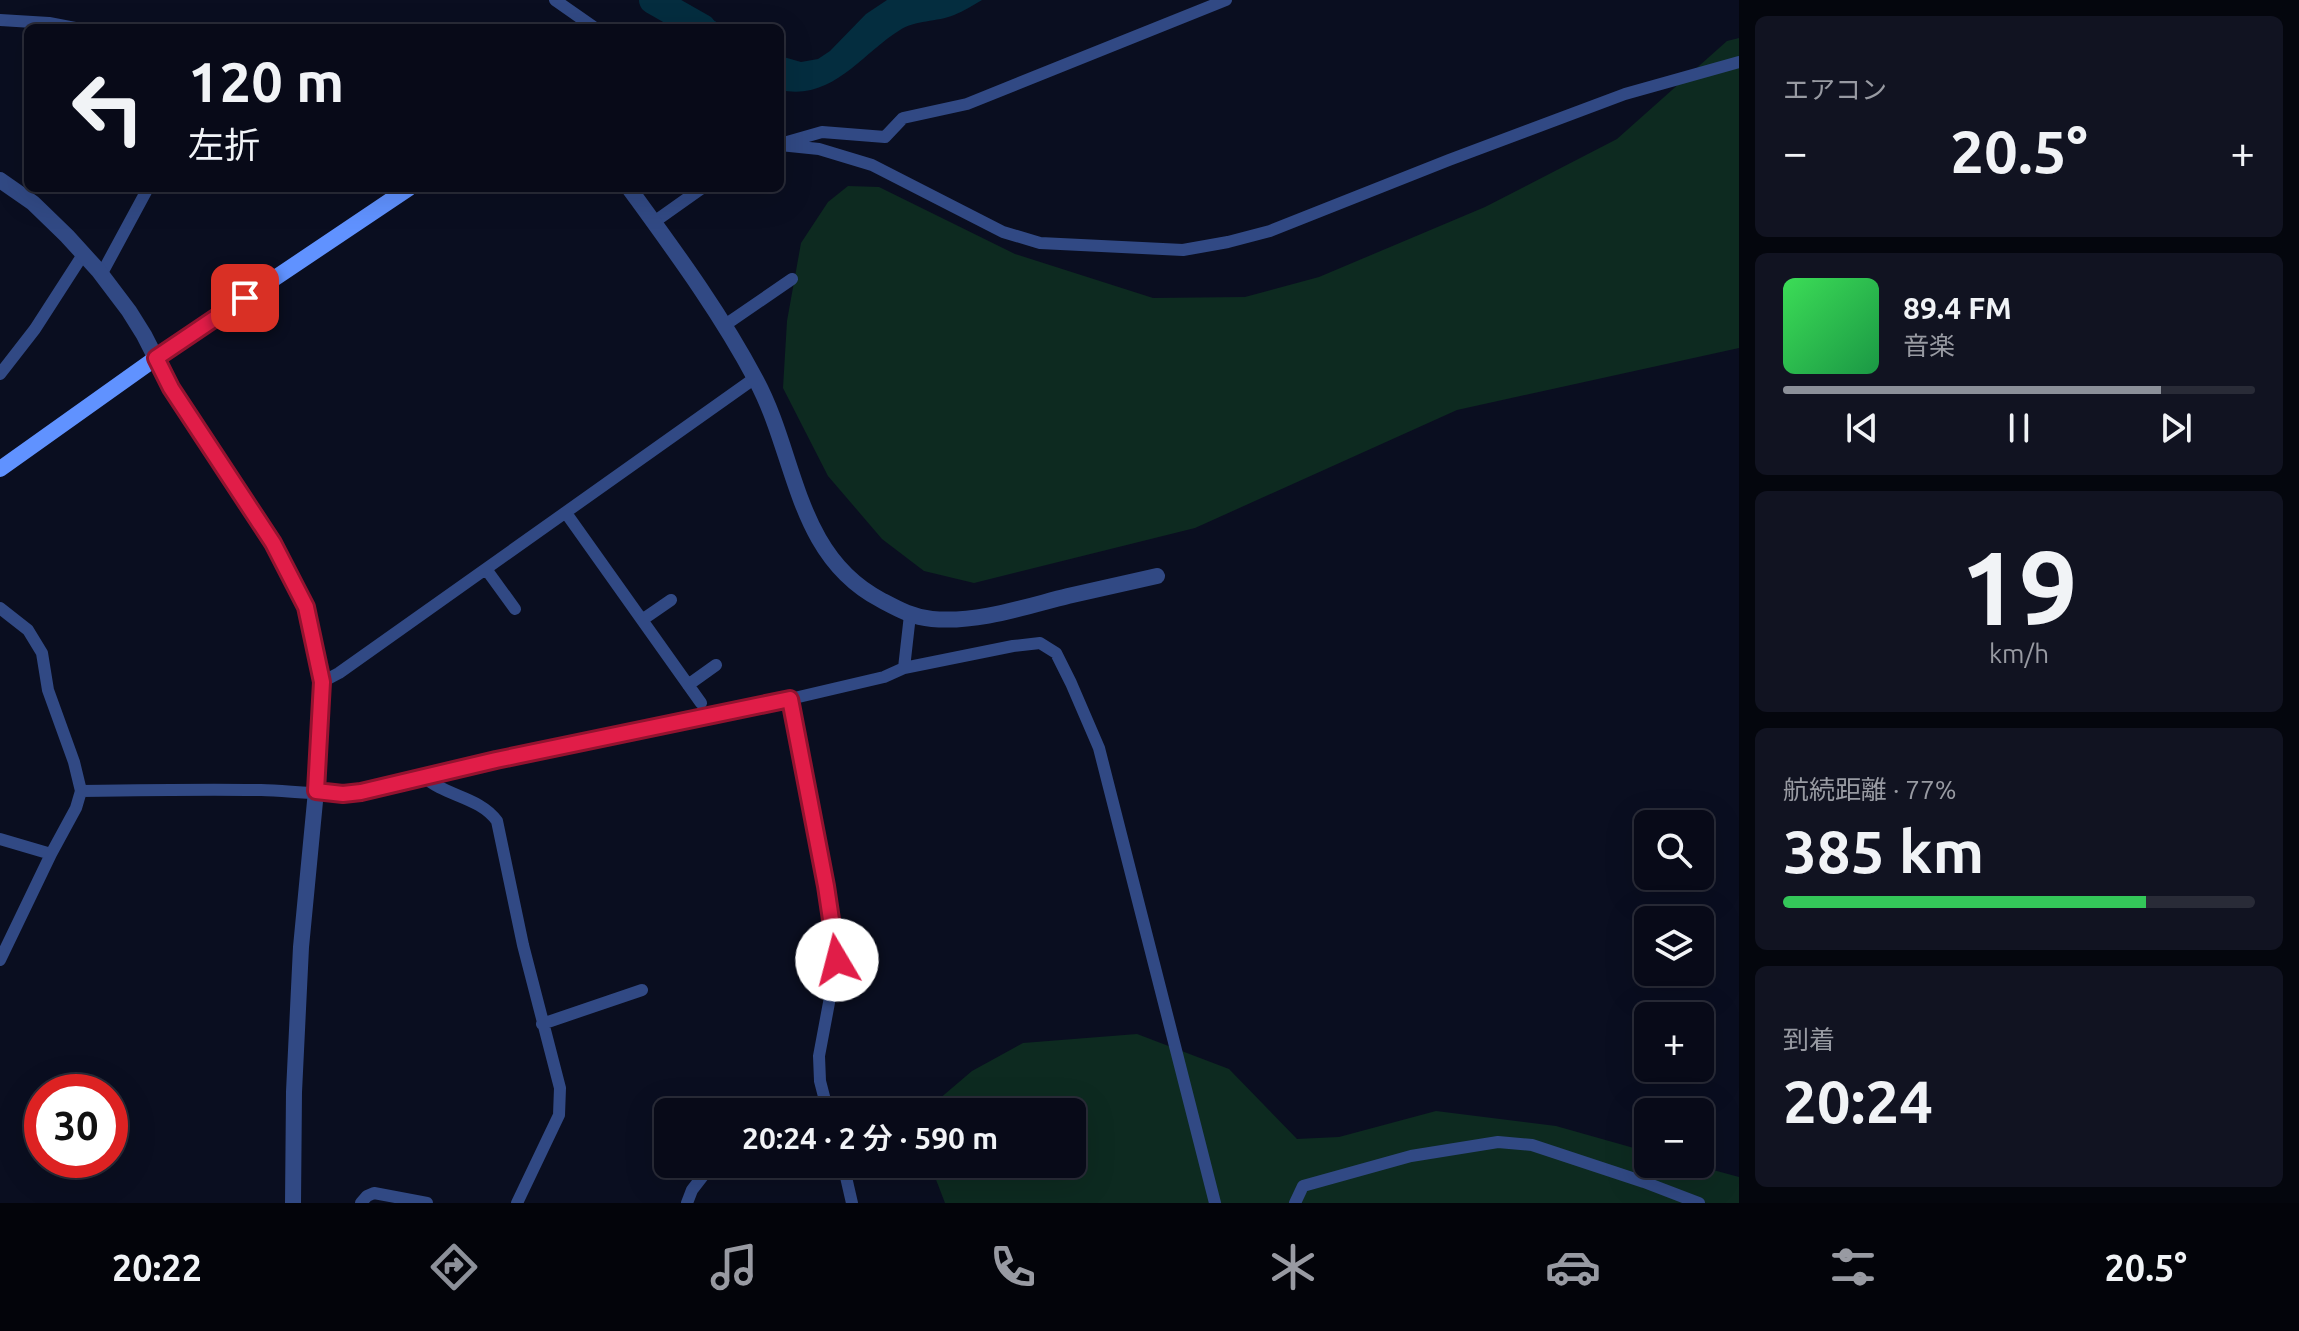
<!DOCTYPE html>
<html lang="ja">
<meta charset="utf-8">
<style>
body{margin:0;font-family:Ubuntu,"Noto Sans JP",sans-serif;background:#111321;color:#f1f3f6;height:100vh;display:flex;flex-direction:column;font-size:30px;white-space:nowrap}
*{box-sizing:border-box;margin:0}
p{font-size:26px;color:#989aa2}
.icon{flex:none;width:44px;height:44px;fill:none;stroke:currentColor;stroke-width:2;stroke-linecap:round;stroke-linejoin:round}
.map{position:relative;flex:1;overflow:hidden}
.drawer{display:flex;flex-direction:column;gap:16px;padding:16px;background:#04060d;width:560px}
.drawer>*{flex:none}
.hud{position:absolute;left:24px;top:24px;width:760px;height:168px;border-radius:12px;box-shadow:0 8px 32px #0002,0 0 0 2px #292b37;background:#080a18;color:#f1f3f6;overflow:hidden}
.controls{position:absolute;left:1634px;top:810px;display:grid;gap:16px}
.controls a{display:grid;place-items:center;width:80px;height:80px;border-radius:12px;background:#080a18;box-shadow:0 8px 32px #0002,0 0 0 2px #292b37;font-size:40px}
.speed{position:absolute;left:24px;top:1074px;display:flex;gap:16px;font-size:40px;font-weight:700;text-align:center}
.speed>*{display:grid;place-content:center;width:104px;height:104px;border-radius:50%;background:#080a18;box-shadow:0 8px 32px #0002,0 0 0 2px #292b37;line-height:1}
.speed .limit{border:12px solid #d22;background:#fff;color:#111}
.pin{position:absolute;display:grid;place-items:center;width:68px;height:68px;color:#fff;margin:-34px;border-radius:16px;box-shadow:0 4px 12px #0006}
.me{position:absolute;width:88px;margin:-44px;rotate:352deg;stroke-linejoin:round;filter:drop-shadow(0 0 6px #0008)}
.turn{display:flex;align-items:center;gap:28px;height:168px;padding:0 32px;font-size:36px}
.turn .icon{width:104px;height:104px;stroke-width:2.5}
.turn b{display:block;font-size:56px;line-height:68px}
.big{font-size:60px;font-weight:600;line-height:1.1}
.drawer .widget{flex:1;display:flex;flex-direction:column;justify-content:center;gap:12px;min-width:0;padding:0 28px;border-radius:12px;background:#111321}
.drawer .dial{align-items:center;gap:0}
.dial b{font-size:104px;line-height:1}
.song{display:flex;align-items:center;gap:24px}
.cover{width:96px;height:96px;border-radius:12px;background:linear-gradient(135deg,hsl(130 70% 55%),hsl(140 70% 35%))}
.played{height:8px;border-radius:4px;background:linear-gradient(90deg,#8c9099 80%,#292b37 80%)}
.keys{display:flex;justify-content:space-around;direction:ltr}
.heat{display:flex;justify-content:space-between;align-items:center;font-size:44px;direction:ltr}
.charge{height:12px;border-radius:6px;background:linear-gradient(90deg,#34c759 77%,#292b37 0)}
.trip{position:absolute;left:654px;top:1098px;width:432px;height:80px;border-radius:12px;background:#080a18;box-shadow:0 8px 32px #0002,0 0 0 2px #292b37;font-weight:600;line-height:80px;text-align:center}
.menu{display:flex;height:128px;justify-content:space-around;align-items:center;background:#03040a;color:#989aa2}
.menu .icon{width:56px;height:56px}
.menu .active{color:#8c9099}
.menu b{font-size:36px;color:#f1f3f6}
main{display:flex;flex:1;min-height:0}
.map>svg:first-child{display:block}
</style>
<main>
<div class="map">
<svg width="1739" height="1203" viewBox="0 0 1739 1203">
<rect width="100%" height="100%" fill="#0a0e20"/>
<path fill="#0d2a20" d="M1739,38V348L1457,410L1195,528L974,583L924,571L882,539L828,476L783,388L787,321L801,243L828,202L848,186L879,187L1015,254L1153,298L1245,297L1319,277L1485,207L1617,139L1727,41Z
M1137,1034L1229,1069L1297,1139L1339,1137L1436,1111L1556,1126L1648,1152V1164H1691L1739,1177V1203H945L930,1164H1072V1112L925,1111L972,1071L1023,1043Z"/>
<path fill="#042d3f" d="M887,0H982C973,5 964,11 954,15C937,22 915,20 900,30C861,54 833,101 780,90V56L801,62L818,59L830,51L866,14Z
M686,3L726,28H676L664,20Z"/>
<g fill="none" stroke-linecap="round" stroke-linejoin="round">
<path stroke="#042d3f" stroke-width="28" d="M653,0L702,28"/>
<path stroke="#314984" stroke-width="12" d="M555,0L595,28
M0,20L49,23L75,28
M787,142L822,132L885,137L903,118L967,104L1226,0
M780,145L819,149L872,165L1003,232L1040,243L1183,250L1228,242L1270,231L1449,160L1625,94L1739,62
M654,222L702,188
M101,275L148,188
M725,325L792,279
M0,374L35,329L84,253
M566,513L701,703
M486,569L515,609
M0,608L28,630L42,653L48,690L74,762L81,791L76,808L51,854L0,960
M642,620L671,600
M904,668L910,615
M322,682L339,673L755,378
M688,685L716,665
M790,699L826,886L837,960L819,1056L820,1081L828,1112
M424,777C445,796 480,797 497,821L523,945L560,1088L559,1115L517,1203
M81,791C141,790 201,789 261,790C294,791 328,796 361,792L496,760L790,699L884,677L904,668L1013,646L1040,643L1056,653L1071,683L1099,748L1215,1203
M0,839L51,854
M542,1024L642,990
M843,1164L852,1203
M361,1203L367,1196L374,1193L427,1203
M687,1203L692,1190L709,1168
M1295,1203L1303,1186L1411,1156L1498,1142L1532,1145L1644,1182L1699,1203"/>
<path stroke="#314984" stroke-width="16" d="M0,180L33,203L67,236L98,270L129,311L144,335L171,388L273,543L306,607L322,682L316,791L301,947L294,1092L293,1203
M629,188C674,250 720,312 756,380C797,456 795,555 881,600C898,609 912,617 932,619C978,623 1024,607 1068,596C1098,589 1127,583 1157,576"/>
<path stroke="#6092ff" stroke-width="16" d="M0,469L156,358L409,188"/>
</g>
<g fill="none" stroke-linecap="round" stroke-linejoin="round">
<defs>
<path id="route" d="M245,298L156,358L171,388L273,543L306,607L322,682L316,791L343,794L361,792L496,760L790,699L826,886L837,960"/>
</defs>
<use href="#route" stroke="#92132f" stroke-width="20"/>
<use href="#route" stroke="#e11d48" stroke-width="14"/>
</g>
</svg>
<div class="controls">
<a><svg class="icon" aria-label="search" viewBox="0 0 24 24"><circle cx="10" cy="10" r="6"/><path d="M15 15l6 6"/></svg></a>
<a><svg class="icon" aria-label="layers" viewBox="0 0 24 24"><path d="M12 4l9 5-9 5-9-5zM3 14l9 5 9-5"/></svg></a>
<a>+</a>
<a>−</a>
</div>
<div class="speed"><div class="limit">30</div></div>
<div class="pin" style="left:245px;top:298px;background:#d93025"><svg class="icon" aria-label="arrive" viewBox="0 0 24 24"><path d="M6 21V4h12l-3 4 3 4H6"/></svg></div>
<svg class="me" style="left:837px;top:960px" viewBox="-20 -20 40 40"><circle r="19" fill="#fff"/><path d="M0-13L10 11 0 6-10 11z" fill="#e11d48"/></svg>
<div class="trip">20:24 · 2 分 · 590 m</div>
<div class="hud">
<div class="turn"><svg class="icon" aria-label="left" viewBox="0 0 24 24"><path d="M17 20v-9H6M10 6l-5 5 5 5"/></svg><div><b>120 m</b>左折</div></div>
</div>
</div>
<section class="drawer">
<div class="widget"><p>エアコン</p>
<div class="heat"><a>−</a><b class="big">20.5°</b><a>+</a></div>
</div>
<div class="widget">
<div class="song"><i class="cover"></i><div><b>89.4 FM</b><p>音楽</p></div></div>
<div class="played"></div>
<div class="keys"><svg class="icon" aria-label="previous" viewBox="0 0 24 24"><path d="M18 5L8 12l10 7zM5 5v14"/></svg><svg class="icon" aria-label="pause" viewBox="0 0 24 24"><path d="M8 5v14M16 5v14"/></svg><svg class="icon" aria-label="next" viewBox="0 0 24 24"><path d="M6 5l10 7-10 7zM19 5v14"/></svg></div>
</div>
<div class="widget dial"><b>19</b><p>km/h</p></div>
<div class="widget"><p>航続距離 · 77%</p><b class="big">385 km</b><div class="charge"></div></div>
<div class="widget"><p>到着</p><b class="big">20:24</b></div>
</section>
</main>
<nav class="menu">
<b>20:22</b>
<svg class="icon active" aria-label="directions" viewBox="0 0 24 24"><path d="M12 3l9 9-9 9-9-9zM9 14v-3h6M13 9l2 2-2 2"/></svg>
<svg class="icon" aria-label="music" viewBox="0 0 24 24"><path d="M9 18V5l10-2v13"/><circle cx="6" cy="18" r="3"/><circle cx="16" cy="16" r="3"/></svg>
<svg class="icon" aria-label="phone" viewBox="0 0 24 24"><path d="M5 4h4l2 5-3 2q2 4 5 5l2-3 5 2v4C11 20 4 13 5 4z"/></svg>
<svg class="icon" aria-label="climate" viewBox="0 0 24 24"><path d="M12 3v18M4 7l16 10M4 17L20 7"/></svg>
<svg class="icon" aria-label="car" viewBox="0 0 24 24"><path d="M5 17H2v-5l4-1 3-4h7l3 4 3 1v5h-3M9 17h6M6 11h13"/><circle cx="7" cy="17" r="2"/><circle cx="17" cy="17" r="2"/></svg>
<svg class="icon" aria-label="filters" viewBox="0 0 24 24"><path d="M4 7h16M4 17h16"/><circle cx="9" cy="7" r="2"/><circle cx="15" cy="17" r="2"/></svg>
<b>20.5°</b>
</nav>
